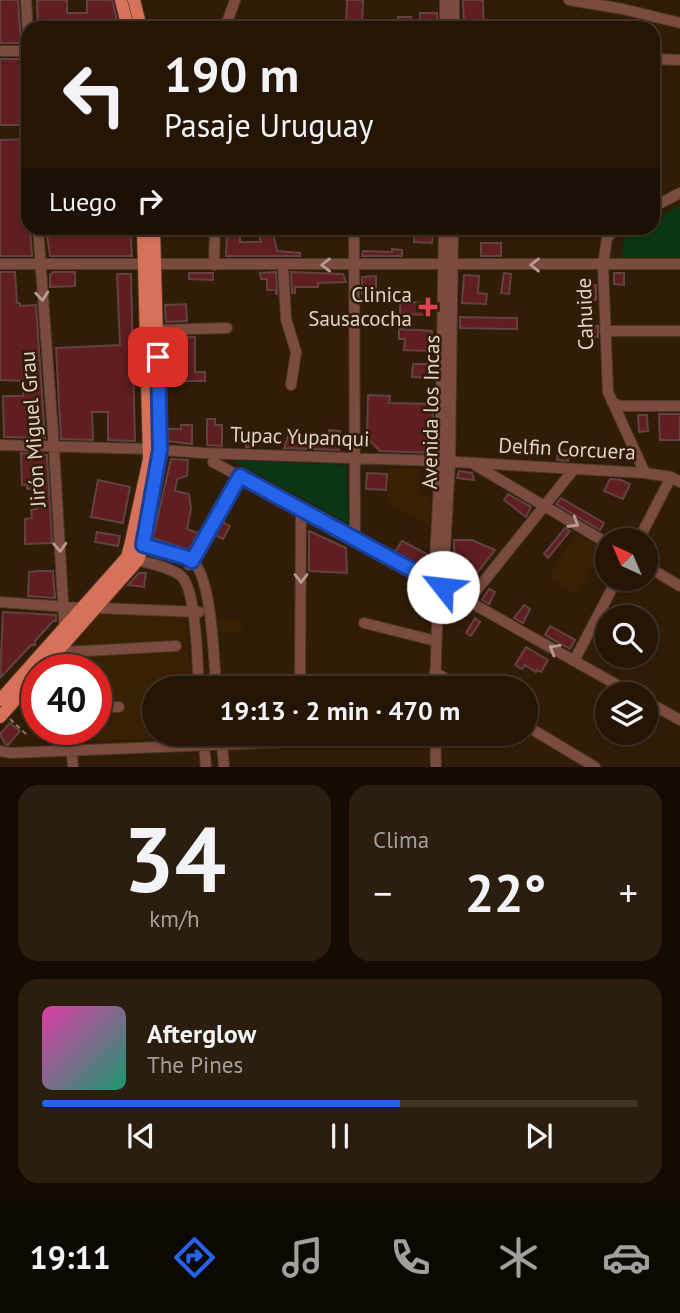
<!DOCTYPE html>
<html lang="es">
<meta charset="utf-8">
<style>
body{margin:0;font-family:"PT Sans",sans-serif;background:#2c1e0f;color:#f1f3f6;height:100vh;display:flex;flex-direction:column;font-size:26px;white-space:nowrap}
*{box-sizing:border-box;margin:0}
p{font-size:23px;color:#a39f9a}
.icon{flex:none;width:38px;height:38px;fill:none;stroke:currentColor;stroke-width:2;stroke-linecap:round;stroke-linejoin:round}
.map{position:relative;height:767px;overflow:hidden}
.side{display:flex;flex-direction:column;gap:18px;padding:18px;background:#140c03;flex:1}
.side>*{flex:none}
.hud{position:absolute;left:21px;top:21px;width:639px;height:214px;border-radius:21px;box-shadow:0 2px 5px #0004,0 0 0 2px #413427;background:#241505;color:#f1f3f6;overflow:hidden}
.needle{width:46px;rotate:316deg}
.buttons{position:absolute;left:595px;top:528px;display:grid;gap:14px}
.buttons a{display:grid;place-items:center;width:63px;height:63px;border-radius:50%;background:#241505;box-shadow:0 2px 5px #0004,0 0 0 2px #413427;font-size:35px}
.speed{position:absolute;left:21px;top:654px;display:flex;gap:14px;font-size:35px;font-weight:700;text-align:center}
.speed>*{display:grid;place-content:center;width:91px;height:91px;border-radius:50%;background:#241505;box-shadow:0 2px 5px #0004,0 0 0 2px #413427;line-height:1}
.speed .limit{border:10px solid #d22;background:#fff;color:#111}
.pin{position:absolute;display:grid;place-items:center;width:60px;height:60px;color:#fff;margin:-30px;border-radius:14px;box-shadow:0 4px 10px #0006}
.me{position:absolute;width:77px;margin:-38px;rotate:299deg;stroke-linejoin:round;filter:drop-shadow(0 0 5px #0008)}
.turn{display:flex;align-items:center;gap:24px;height:147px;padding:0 28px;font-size:32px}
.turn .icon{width:91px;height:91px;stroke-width:2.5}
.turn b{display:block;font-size:49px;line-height:60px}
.then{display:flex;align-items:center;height:66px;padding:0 28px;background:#0003;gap:14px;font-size:26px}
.big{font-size:52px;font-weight:700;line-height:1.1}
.side .widget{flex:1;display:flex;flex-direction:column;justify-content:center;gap:10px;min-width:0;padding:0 24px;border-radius:21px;background:#2c1e0f}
.side .dial{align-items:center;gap:0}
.dial b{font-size:91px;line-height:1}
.song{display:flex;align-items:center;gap:21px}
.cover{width:84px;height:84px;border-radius:10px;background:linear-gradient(135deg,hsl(320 70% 55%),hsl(160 70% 35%))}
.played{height:7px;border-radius:4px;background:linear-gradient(90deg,#2563eb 60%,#413427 60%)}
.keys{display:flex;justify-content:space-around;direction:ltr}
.heat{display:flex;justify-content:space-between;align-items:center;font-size:38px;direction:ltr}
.side .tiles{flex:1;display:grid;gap:18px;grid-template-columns:1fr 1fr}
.widget:last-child{grid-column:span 2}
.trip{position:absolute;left:142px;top:676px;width:396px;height:70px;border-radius:35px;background:#241505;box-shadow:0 2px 5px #0004,0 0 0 2px #413427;font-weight:700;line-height:70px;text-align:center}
.tabs{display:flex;height:112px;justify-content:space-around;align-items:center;background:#0e0802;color:#a39f9a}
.tabs .icon{width:49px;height:49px}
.tabs .on{color:#2563eb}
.tabs b{font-size:32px;color:#f1f3f6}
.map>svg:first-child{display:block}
</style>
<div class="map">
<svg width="680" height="767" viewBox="0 0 680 767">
<rect width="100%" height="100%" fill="#301c07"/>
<path fill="#391f04" d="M388,468L420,469V495L431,496L430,526L387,503Z
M575,533L603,549L577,595L549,578Z
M99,613L185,616L193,688H154V733H198L199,738L75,742L74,730H96V670H71L70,645Z
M241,618L242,631L216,632L214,620Z"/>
<path fill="#093613" d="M680,205V257H622C621,236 631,228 653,228V221Z
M232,460L346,465L349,524Z"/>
<path fill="#601e21" stroke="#624241" stroke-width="2" d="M0,0H18L21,43H0Z
M37,0H67V13H87V0H112L119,28H38Z
M347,0H363L362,28H346Z
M463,0H483L484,28H464Z
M420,13H437V21H420Z
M398,17H411V28H398Z
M0,59H26L28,125H0Z
M28,139V228H30L32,256H0V140Z
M46,228H130L132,256H50Z
M272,228L277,251L300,253V256H226L227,231H240V242H261L258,229Z
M414,234L433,235L432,243L414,242Z
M481,243H501V256H481Z
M392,249L402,250V256H362L363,251L392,252Z
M0,272H15L17,303H20V306L36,305L45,438L4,437L3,396H23L24,381L0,380Z
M53,272H75V286L50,287V275Z
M276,272L277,294H276V290H267V279H261L260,273Z
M291,272L343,274L346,282L318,283V287H295V293H292Z
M189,273H213V280L189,279Z
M504,273L511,274L509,294L501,293Z
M614,273H624V285L614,284Z
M117,274H131L135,441L108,440V412H92L93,440L61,439L56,348L120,345Z
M464,275L479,276L478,293L487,294L486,304L462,303Z
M376,276V294H362V277Z
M590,285H596V300H590Z
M400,302L431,303L430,315L400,314Z
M186,304L187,321L166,322L165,305Z
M460,317L517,318V329L460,328Z
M583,325L598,326V337L582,336Z
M399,329L432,331L431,351L404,350L405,339H399Z
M195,337V372H205V381H167L166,338Z
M413,364H432V378L412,377Z
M368,395L390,396L389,403L433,404L432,453L380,451L367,438Z
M659,414H680V440H660Z
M638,415H647L648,431L639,432Z
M207,419H215V425H222V446L207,445Z
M181,425H192V444L168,441V429H181Z
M329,430L340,431L339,450L284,448L288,436L317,442V435H329Z
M247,433L254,434L253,447H246Z
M558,450L569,451L568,461L557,460Z
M21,453L47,455L52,543L25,544V519L32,518L31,510L37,509L36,488L27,489V485H22Z
M171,459L188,460L187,476L177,479L175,491L189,494L191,509L187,529L198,533L189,550L153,538Z
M459,471L472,473L474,480L457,478Z
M367,473L387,474L386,490L366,489Z
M610,479L621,480L630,484L623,499L604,491Z
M98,480L130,487L123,523L91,517Z
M508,494L531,507L526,517L504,500Z
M561,498L604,523L600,530L556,504Z
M223,522L230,526L223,539L215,535Z
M565,528L570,531L548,558L544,554Z
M309,531L346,548L347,573L309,571Z
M97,532L120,536L118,546L95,542Z
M454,540H472L495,550L464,590L454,584Z
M402,541L427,554V566L424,568L395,552Z
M39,571H53L55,598L28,596L29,572Z
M139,573H146L144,587L128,585Z
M489,589L495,592L489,604L482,600Z
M524,605L530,609L523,623L514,618Z
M3,612L56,615V621H53L35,641V645H31L0,678Z
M475,618L480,622L471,636L466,633Z
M550,626L575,640L570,649L545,635Z
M526,647L548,660L541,672L537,670L536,672L525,665L522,669L515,665Z
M10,723L20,731L8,745L5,744L0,734Z"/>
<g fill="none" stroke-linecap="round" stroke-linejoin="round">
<defs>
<path id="minor" d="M26,0L28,35
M569,0L623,9L680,23
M225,28L235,0
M445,28V0
M454,28V0
M0,51H28
M653,59L680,60
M653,207L680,193
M38,228L54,448L67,670
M354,228L355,539
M616,228L607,238L603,265L608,392L645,473
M0,264H680
M214,265L215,228
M283,265L286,319L296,352L291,385
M158,330L227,328
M605,331H680
M612,402L620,406H680
M0,445L149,449L204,453L440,461L645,473L671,477L680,482
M213,462L468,601L635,695
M475,465L607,543
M638,541L671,477
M137,543C154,547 179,550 193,562C212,578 214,661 216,688
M133,559C147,563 167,566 180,575C197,587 197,665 199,688
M189,565L240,476
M646,566L680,586
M441,591L443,587L450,461L453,228
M468,601L574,469
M0,602L82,608
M97,608L199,612
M364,623L436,641
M66,652L176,646
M574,661L617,579
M435,672L461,688
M300,688L301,510
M435,688L438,597L434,582L440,461L444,228
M646,701L680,720
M96,707H119
M525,725L595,767
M70,730L73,767
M203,733L206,767
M221,733L224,767
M435,733L436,767
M0,751L10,753L435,736"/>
<path id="major" d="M121,0L128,28
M134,0L141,28
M41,670L138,560L143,545L160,450L154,228
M0,700L120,565L127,557L131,542L149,459L143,228
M0,717L37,675"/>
</defs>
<use href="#minor" stroke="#4c3926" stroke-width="12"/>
<use href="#major" stroke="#4c3926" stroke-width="14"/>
<path stroke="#8b7b6a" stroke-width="2" stroke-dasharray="5 3.5" stroke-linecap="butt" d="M10,719L27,735"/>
<use href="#minor" stroke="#7c4b3f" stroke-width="10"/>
<use href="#major" stroke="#d77159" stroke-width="12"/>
</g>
<defs><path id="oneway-chevron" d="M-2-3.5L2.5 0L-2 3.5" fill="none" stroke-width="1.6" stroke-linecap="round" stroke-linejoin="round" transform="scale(1.75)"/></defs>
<g stroke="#b89c90">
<use href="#oneway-chevron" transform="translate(326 265) rotate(180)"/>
<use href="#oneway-chevron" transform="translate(535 265) rotate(-180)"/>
<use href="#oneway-chevron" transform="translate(42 296) rotate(85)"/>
<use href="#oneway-chevron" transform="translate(574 523) rotate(31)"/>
<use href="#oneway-chevron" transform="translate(60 547) rotate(87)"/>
<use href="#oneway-chevron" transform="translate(301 578) rotate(90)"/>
<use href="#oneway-chevron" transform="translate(554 649) rotate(-150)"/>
</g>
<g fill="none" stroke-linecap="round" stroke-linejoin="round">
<defs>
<path id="route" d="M158,357L160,450L143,545L185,557L192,561L240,476L443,587"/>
</defs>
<use href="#route" stroke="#184099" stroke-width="18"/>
<use href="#route" stroke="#2563eb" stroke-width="12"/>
</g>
<path fill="#e0444e" stroke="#301c07" stroke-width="2.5" d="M424.5 296.5h7v7h7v7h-7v7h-7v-7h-7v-7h7z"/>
<g text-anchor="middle" stroke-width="5" stroke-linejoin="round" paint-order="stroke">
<g font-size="21" fill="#e0d2c6" stroke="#301c07" text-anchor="end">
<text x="412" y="302">Clinica<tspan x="412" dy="24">Sausacocha</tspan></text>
</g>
<g font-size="21" fill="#e0d2c6" stroke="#301c07">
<text transform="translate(585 314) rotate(-92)" y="7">Cahuide</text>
<text transform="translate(431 412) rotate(-89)" y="7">Avenida los Incas</text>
<text transform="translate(33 429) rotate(-94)" y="7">Jirón Miguel Grau</text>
<text transform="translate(300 437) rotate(2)" y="7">Tupac Yupanqui</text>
<text transform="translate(567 449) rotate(3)" y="7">Delfin Corcuera</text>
</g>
</g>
</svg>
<div class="buttons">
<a><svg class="needle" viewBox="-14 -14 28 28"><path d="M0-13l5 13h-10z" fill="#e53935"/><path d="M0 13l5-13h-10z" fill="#a39f9a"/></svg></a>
<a><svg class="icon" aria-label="search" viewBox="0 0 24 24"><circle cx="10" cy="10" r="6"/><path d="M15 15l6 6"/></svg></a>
<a><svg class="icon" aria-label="layers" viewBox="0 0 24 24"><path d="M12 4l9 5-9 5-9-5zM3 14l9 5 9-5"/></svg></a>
</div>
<div class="speed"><div class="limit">40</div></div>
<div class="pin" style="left:158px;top:357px;background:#d93025"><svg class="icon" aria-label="arrive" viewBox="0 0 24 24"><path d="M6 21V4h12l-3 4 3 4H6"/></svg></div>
<svg class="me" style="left:443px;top:587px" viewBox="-20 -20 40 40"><circle r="19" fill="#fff"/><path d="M0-13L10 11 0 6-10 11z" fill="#2563eb"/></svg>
<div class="trip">19:13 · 2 min · 470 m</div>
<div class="hud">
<div class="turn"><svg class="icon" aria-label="left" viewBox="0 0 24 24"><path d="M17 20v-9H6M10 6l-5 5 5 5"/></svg><div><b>190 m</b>Pasaje Uruguay</div></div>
<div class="then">Luego<svg class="icon" aria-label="right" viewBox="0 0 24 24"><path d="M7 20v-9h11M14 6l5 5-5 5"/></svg></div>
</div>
</div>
<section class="side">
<div class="tiles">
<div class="widget dial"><b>34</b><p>km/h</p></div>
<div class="widget"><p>Clima</p>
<div class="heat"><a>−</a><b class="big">22°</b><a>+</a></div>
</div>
<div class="widget">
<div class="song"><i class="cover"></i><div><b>Afterglow</b><p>The Pines</p></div></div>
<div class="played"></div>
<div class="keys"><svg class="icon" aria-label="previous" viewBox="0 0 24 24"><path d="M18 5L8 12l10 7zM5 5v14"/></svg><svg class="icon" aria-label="pause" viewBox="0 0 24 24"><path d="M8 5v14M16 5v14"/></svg><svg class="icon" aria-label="next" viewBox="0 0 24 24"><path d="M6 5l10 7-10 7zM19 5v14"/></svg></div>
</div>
</div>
</section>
<nav class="tabs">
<b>19:11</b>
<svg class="icon on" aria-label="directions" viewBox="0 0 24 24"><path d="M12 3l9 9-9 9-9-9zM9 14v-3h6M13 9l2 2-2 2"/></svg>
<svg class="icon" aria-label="music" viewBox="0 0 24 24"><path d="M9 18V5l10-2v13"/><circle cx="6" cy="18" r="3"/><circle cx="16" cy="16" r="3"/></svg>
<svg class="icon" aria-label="phone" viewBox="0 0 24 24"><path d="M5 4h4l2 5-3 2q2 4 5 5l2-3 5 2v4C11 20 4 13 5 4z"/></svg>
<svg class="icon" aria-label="climate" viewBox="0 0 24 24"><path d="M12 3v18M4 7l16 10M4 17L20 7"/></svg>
<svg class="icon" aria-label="car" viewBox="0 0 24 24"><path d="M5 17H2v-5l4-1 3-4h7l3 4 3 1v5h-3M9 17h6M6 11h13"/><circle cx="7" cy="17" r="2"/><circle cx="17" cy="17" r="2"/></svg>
</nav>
